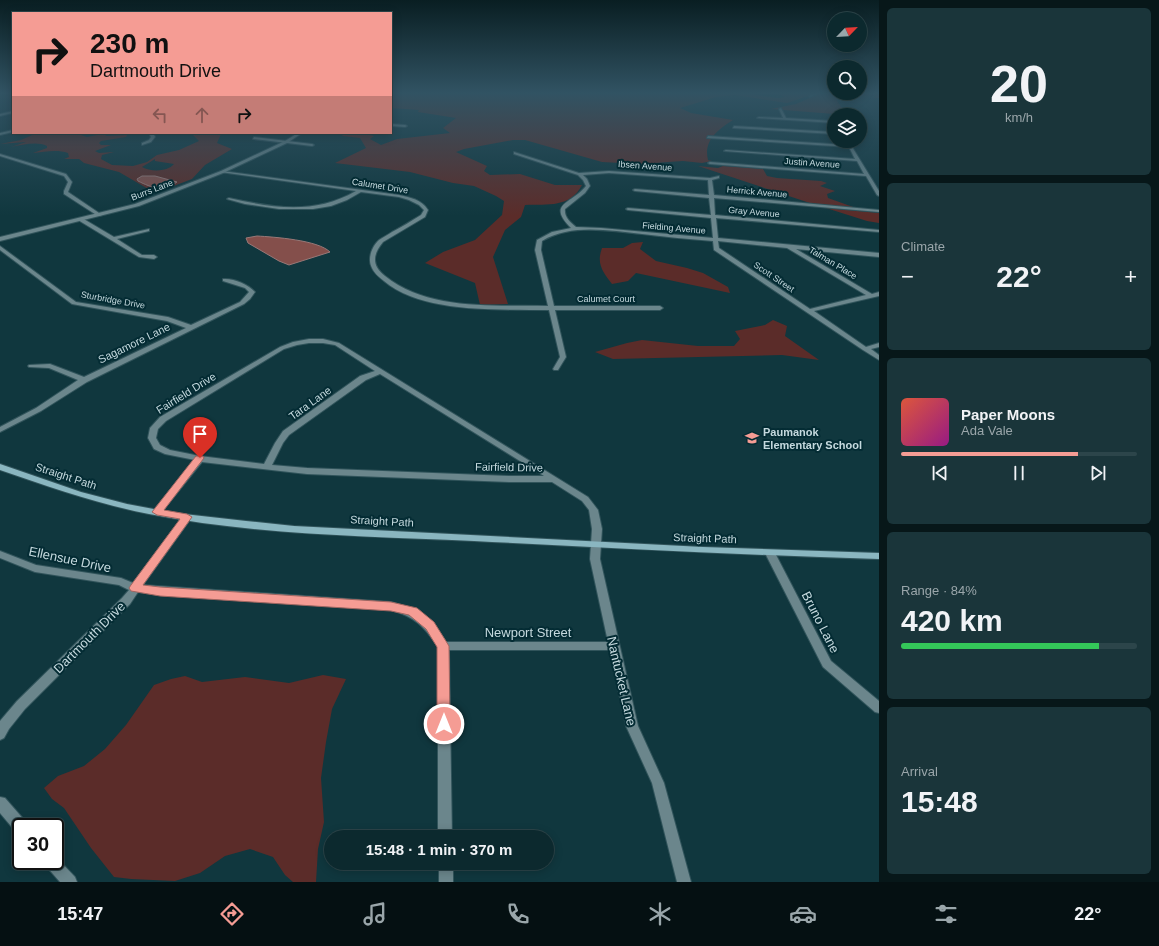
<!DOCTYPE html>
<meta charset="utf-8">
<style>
body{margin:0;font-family:Helvetica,sans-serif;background:#1a353a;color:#f1f3f6;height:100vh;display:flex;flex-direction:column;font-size:15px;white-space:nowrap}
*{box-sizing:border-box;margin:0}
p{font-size:13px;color:#9aa6aa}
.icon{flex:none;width:22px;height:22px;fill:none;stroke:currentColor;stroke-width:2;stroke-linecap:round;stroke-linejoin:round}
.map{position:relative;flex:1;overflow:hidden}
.details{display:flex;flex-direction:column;gap:8px;padding:8px;background:#071719;width:280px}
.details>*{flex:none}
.top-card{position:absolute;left:12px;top:12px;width:380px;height:122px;border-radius:0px;box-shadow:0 2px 10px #0003,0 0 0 1px #2c454a;background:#f59c94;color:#111;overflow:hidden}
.needle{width:26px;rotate:65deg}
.controls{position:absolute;left:827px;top:12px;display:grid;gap:8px}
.controls a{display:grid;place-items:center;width:40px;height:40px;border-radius:50%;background:#0c292e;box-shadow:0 2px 10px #0003,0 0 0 1px #2c454a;font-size:20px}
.speed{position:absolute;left:12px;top:818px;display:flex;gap:8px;font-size:20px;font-weight:700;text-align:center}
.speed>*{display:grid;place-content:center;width:52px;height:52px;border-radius:50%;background:#0c292e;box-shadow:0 2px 10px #0003,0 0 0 1px #2c454a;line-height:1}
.speed .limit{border:2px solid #111;border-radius:6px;background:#fff;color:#111}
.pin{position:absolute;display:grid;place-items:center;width:34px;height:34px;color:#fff;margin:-41px -17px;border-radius:50% 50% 50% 0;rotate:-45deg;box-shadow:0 0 4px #0007}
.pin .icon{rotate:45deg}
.me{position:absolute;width:44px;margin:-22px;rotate:0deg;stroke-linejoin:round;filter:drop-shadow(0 0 3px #0008)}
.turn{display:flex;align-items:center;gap:14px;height:84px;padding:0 12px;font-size:18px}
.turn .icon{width:52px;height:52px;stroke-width:2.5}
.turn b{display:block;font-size:28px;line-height:34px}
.lanes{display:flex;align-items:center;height:38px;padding:0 12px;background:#0003;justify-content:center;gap:20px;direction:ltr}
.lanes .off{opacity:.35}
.big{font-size:30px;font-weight:700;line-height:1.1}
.details .widget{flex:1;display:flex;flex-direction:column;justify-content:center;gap:6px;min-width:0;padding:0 14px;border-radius:6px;background:#1a353a}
.details .dial{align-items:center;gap:0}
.dial b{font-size:52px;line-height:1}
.song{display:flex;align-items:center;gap:12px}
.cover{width:48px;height:48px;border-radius:6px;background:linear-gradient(135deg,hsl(10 70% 55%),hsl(310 70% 35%))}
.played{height:4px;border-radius:2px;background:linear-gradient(90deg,#f59c94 75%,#2c454a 75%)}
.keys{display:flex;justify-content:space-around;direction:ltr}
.heat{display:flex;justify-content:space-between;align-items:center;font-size:22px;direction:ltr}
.charge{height:6px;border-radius:3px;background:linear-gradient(90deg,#34c759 84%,#2c454a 0)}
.trip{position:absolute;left:324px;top:830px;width:230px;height:40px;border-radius:20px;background:#0c292e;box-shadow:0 2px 10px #0003,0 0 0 1px #2c454a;font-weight:700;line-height:40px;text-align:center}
.menu{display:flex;height:64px;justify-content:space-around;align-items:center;background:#051012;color:#9aa6aa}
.menu .icon{width:28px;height:28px}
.menu .current{color:#f59c94}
.menu b{font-size:18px;color:#f1f3f6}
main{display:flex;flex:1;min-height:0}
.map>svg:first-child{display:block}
</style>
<main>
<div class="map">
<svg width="879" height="882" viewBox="0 0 879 882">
<rect width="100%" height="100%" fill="#10373e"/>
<path fill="#5b2c29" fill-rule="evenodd" d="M391,93H745L777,98L785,97L776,93H813L814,94L787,103L735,95L716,97L680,108L691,113L733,120C719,129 703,140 708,160L712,161L702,163L683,161L639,164L602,162L525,140H513L464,149L456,152L487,166L484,171L490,175L520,174L555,185H582C570,208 548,204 525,205L521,217L505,230L493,257L508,304L480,305L475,283L425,263L443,252L475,240L502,215L504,201L496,196L474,186L453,183L410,172L335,163L366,148L360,138L343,136L340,133H361L374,136L370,139L381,145L397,139L450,133L443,128L456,118L418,112L419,110L391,108Z
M821,93H879V98H874L876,95L838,97L837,101L847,115L771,109L796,104Z
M37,133H83L81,135L87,137L107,133H110L105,136L127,135L126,137L101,141L99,143L101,145H111L95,151L99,153L114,152L102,155L101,159L112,165L133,166L147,162L157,155L179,150L199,141L191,133H223L221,134L217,143L232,149L205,165L192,179L155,193L119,172L84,163L79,159H64L69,157L68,153C57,149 44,152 33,153L47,148V146C37,141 22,145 11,147L26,142L0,144L21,140ZM155,159V161L174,164C167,172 151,172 142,167Z
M698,166L718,168L723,166L763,169L767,176L777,178L821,181L827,183L820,186L835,191L827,194L828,198L856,208L816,205Z
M826,208L879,213V223L867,221Z
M643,242L640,249L656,261L687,268L703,273L728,287L730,293L636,273L628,281L612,284C603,272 596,264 602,248H623L632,243Z
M773,320L787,326L785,336L819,360L782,355L613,359L595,352L627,343L642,340L698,346H734L740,339L735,331L765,325Z
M323,675L346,679L332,709L326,742L321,778L324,822L318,849L316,882H293L285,875L273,857L250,849L225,856L200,873L175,881L131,879L114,877L91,848L64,808L52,799L44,788L58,776L84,766L105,749L126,725L154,685L171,679L185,676L202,682L245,677L289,683Z"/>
<path fill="#844f4b" stroke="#987877" d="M142,176H155L177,182C163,192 152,188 138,181L137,179Z
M257,236C274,237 318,240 330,252L289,265L279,261L248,243L246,238Z"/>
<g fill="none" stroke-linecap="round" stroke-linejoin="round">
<defs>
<path id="minor" d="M815,93H817V94L810,97L809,96Z
M781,108L786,118L834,121V123L757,118L759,117L783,118L779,109Z
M13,111V113L0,116V114Z
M391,124L405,125L407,126L405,127L391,126Z
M734,126L834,132V134L733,128Z
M13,130V132L0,135V133Z
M149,133H153L155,137L151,142L142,145V143L149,140L151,137Z
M708,136L847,145V142H849L879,191V196L877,195L866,176L710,164L708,163L710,162L864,174L857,161L724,151L726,150L855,159L849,147L707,138Z
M254,137L312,144L314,145L312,146L253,139Z
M514,152L579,173L609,171L710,178L719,176V178L712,180L714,195L879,210V212L714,198L715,215L879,230V232L716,218L718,238L879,253V257L796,249L872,294L879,292V296L814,311L866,347L879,343V347L871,349L879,355V360L863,350L714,250L713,241C689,239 666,237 642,234C610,231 572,223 542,241L541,250L554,306H660L663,308L660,310H555L566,357L558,370H554L553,369L560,357L549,310C500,309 423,314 384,281C379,277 374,273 372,268C367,259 372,246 379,240C383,237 388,235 392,232C402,227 411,221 421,215L424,210L419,205L409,200L399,197L361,192L347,200L331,206L313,209H279L245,204L227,199L229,198C274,208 314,215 356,191L220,172L222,171L399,195C411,198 421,199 428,210L425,217L383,242C372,255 372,266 385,276C428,311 496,305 548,306L535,250L537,240L552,232L571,228C546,203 572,204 586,186L583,180L578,175L514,154ZM609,173L708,180L709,195L635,189L633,190L635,191L709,198L711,215L628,208L626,209L628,210L711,218L713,238L601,228L576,227C570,222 564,217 565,209L585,193L590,186L587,179L583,175ZM718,241L787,248L866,295L810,309L719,248Z
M0,154L66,174L72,182L68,192L102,215L98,216L64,194V191L68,182L64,176L0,156Z
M78,218H82L114,237L149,229V231L117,239L142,255H154L157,257L154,259L139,257L78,220Z
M0,246L76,302L168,317L191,325L240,302L249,292L245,288L223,281V279C233,278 248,284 255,292L250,299L244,304L87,382L41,411L0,432V427L36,408L78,380L49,368L29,367L28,366L29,365L50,364L84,377L186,328L167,321L72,304L0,250Z
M309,339H323L339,343L588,497L598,510L602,529L600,559L638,726L664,783L691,882H677L652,783L626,726L610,650H449L452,837H438V647C424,626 415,617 391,610L159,595L138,592L130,604L25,709L9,729L4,738L0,740V721L17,701L122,598L129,590L119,585L35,572L0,558V551L36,565L121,578L133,583L184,515H190L192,517L143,585L391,602C421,610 429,616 446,642H608L590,559L592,529L589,510L582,501L552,482H509L307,474L202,462L160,514H154L152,512L154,510L195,460L165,454L154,449L148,438L150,428L160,417L280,347L293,342ZM309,343H323L335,345L375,371L360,376L283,431L275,443L264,464L200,456L170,450L160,445L156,438L158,429L166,421L284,349L297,345ZM380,374L544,476H509L307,468L272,465L283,443L289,435L366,380Z
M770,550L773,551L775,553L831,661L879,701V713L875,712L823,667L765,553L767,551Z
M0,797L5,798L26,822L28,827H21V834L16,832L0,813Z
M55,856L75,877L77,882H60L46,866L44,861H55Z
M439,863H453V882H439Z"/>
<path id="tertiary" d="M298,133H302L287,143L223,173L139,206L0,241V237L135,204L221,171L285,141Z"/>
<path id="secondary" d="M0,464L81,492L127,504L175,513L246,521L294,526L703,547L879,553V559C744,555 609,548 474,541C366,536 256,535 149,514C98,504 49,487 0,470Z"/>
</defs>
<use href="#minor" stroke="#31545b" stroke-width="2"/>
<use href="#tertiary" stroke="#31545b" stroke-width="2"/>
<use href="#secondary" stroke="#31545b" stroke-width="2"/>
<use href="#minor" fill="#6b868c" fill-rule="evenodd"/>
<use href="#tertiary" fill="#6b868c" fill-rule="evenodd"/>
<use href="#secondary" fill="#8ab6c0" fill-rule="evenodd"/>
</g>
<linearGradient id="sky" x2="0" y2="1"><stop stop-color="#091e22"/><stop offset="0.43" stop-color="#315363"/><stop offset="1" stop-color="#315363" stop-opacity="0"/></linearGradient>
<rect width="879" height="216" fill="url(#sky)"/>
<path fill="#f59c94" stroke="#9f6560" d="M196,456H203L204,458L164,510L187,514L192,517L143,585L160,587L391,602L417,608L434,622L449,646L450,724L448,728L444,730L439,728L437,724V647L426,629L409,615L391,611L160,596L131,591L129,588L131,585L180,519L157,515L152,512Z"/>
<defs>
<symbol id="school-bare" viewBox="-9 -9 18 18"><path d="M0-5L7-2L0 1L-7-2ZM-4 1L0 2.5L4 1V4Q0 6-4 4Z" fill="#f59c94" stroke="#042c34" stroke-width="2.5" paint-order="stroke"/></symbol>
</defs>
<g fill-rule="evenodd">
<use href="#school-bare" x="742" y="428" width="20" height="20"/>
</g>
<g text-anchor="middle" stroke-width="4" stroke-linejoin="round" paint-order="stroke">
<g font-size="9" fill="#c5d9de" stroke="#042c34">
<text transform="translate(812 163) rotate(4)" y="3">Justin Avenue</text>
<text transform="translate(645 166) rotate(4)" y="3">Ibsen Avenue</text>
<text transform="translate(380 186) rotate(9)" y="3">Calumet Drive</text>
<text transform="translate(152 190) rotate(-21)" y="3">Burrs Lane</text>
<text transform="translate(757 192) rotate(5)" y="3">Herrick Avenue</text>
<text transform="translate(754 212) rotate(5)" y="3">Gray Avenue</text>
<text transform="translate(674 228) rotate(5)" y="3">Fielding Avenue</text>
<text transform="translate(833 263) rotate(31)" y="3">Talman Place</text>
<text transform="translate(774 277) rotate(34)" y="3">Scott Street</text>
<text x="606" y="302">Calumet Court</text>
<text transform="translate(113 300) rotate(10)" y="3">Sturbridge Drive</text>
</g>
<g font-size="11" fill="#c5d9de" stroke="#042c34">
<text transform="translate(134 343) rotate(-26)" y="4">Sagamore Lane</text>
<text transform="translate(186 393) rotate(-32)" y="4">Fairfield Drive</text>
<text transform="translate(310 403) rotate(-36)" y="4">Tara Lane</text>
<text transform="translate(509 467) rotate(1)" y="4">Fairfield Drive</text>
<text transform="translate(66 476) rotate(18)" y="4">Straight Path</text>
<text transform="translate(382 521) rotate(3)" y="4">Straight Path</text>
<text transform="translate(705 538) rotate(2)" y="4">Straight Path</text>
</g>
<g font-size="11" font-weight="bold" fill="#c5d9de" stroke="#042c34" text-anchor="start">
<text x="763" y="436">Paumanok<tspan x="763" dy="13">Elementary School</tspan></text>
</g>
<g font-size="13" fill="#c5d9de" stroke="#042c34">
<text transform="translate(70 559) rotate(12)" y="5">Ellensue Drive</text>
<text transform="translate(821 622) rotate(63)" y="5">Bruno Lane</text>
<text x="528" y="637">Newport Street</text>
<text transform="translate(89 637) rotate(-45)" y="5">Dartmouth Drive</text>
<text transform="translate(622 681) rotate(77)" y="5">Nantucket Lane</text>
</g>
</g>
</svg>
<div class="controls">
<a><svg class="needle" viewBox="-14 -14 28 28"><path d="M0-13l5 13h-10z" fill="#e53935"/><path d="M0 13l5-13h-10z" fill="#9aa6aa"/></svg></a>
<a><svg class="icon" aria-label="search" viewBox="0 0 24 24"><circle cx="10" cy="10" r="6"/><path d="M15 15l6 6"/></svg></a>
<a><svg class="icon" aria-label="layers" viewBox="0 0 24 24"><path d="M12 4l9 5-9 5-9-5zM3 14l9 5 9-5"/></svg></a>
</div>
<div class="speed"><div class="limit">30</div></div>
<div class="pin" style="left:200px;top:458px;background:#d93025"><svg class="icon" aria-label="arrive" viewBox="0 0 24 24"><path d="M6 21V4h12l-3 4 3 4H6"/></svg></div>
<svg class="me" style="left:444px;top:724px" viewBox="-20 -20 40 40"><circle r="17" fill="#f59c94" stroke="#fff" stroke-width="3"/><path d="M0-11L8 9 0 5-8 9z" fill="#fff"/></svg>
<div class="trip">15:48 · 1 min · 370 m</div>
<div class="top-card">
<div class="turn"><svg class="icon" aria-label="right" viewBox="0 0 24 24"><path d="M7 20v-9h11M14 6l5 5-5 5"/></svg><div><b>230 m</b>Dartmouth Drive</div></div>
<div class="lanes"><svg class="icon off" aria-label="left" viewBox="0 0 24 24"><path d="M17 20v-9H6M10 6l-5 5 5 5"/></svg><svg class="icon off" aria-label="ahead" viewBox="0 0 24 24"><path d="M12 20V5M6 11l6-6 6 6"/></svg><svg class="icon" aria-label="right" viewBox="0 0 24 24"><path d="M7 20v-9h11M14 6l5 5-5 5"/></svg></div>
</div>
</div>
<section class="details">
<div class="widget dial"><b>20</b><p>km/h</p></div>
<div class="widget"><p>Climate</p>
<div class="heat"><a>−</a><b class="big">22°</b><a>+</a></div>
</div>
<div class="widget">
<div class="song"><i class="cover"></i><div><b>Paper Moons</b><p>Ada Vale</p></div></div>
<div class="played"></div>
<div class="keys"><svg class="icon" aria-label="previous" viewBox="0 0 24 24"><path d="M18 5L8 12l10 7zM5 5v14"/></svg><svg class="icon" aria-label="pause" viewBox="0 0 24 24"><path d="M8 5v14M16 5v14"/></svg><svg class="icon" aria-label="next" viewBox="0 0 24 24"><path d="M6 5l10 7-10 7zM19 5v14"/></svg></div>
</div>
<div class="widget"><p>Range · 84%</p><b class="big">420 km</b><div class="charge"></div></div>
<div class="widget"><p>Arrival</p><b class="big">15:48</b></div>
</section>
</main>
<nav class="menu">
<b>15:47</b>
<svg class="icon current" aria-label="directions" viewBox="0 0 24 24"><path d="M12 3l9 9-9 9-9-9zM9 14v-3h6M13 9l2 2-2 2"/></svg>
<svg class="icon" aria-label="music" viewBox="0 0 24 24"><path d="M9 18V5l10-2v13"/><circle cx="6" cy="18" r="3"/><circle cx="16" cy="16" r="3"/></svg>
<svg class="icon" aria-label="phone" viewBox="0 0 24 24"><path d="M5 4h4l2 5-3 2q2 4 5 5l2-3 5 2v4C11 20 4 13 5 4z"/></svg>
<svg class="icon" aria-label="climate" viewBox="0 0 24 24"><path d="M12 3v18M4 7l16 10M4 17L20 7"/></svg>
<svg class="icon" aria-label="car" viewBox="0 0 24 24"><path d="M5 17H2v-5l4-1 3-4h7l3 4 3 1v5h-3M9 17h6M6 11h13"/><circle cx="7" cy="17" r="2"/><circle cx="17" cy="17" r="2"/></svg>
<svg class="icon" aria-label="filters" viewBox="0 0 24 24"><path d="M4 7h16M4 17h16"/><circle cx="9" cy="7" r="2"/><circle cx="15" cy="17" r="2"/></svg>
<b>22°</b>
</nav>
